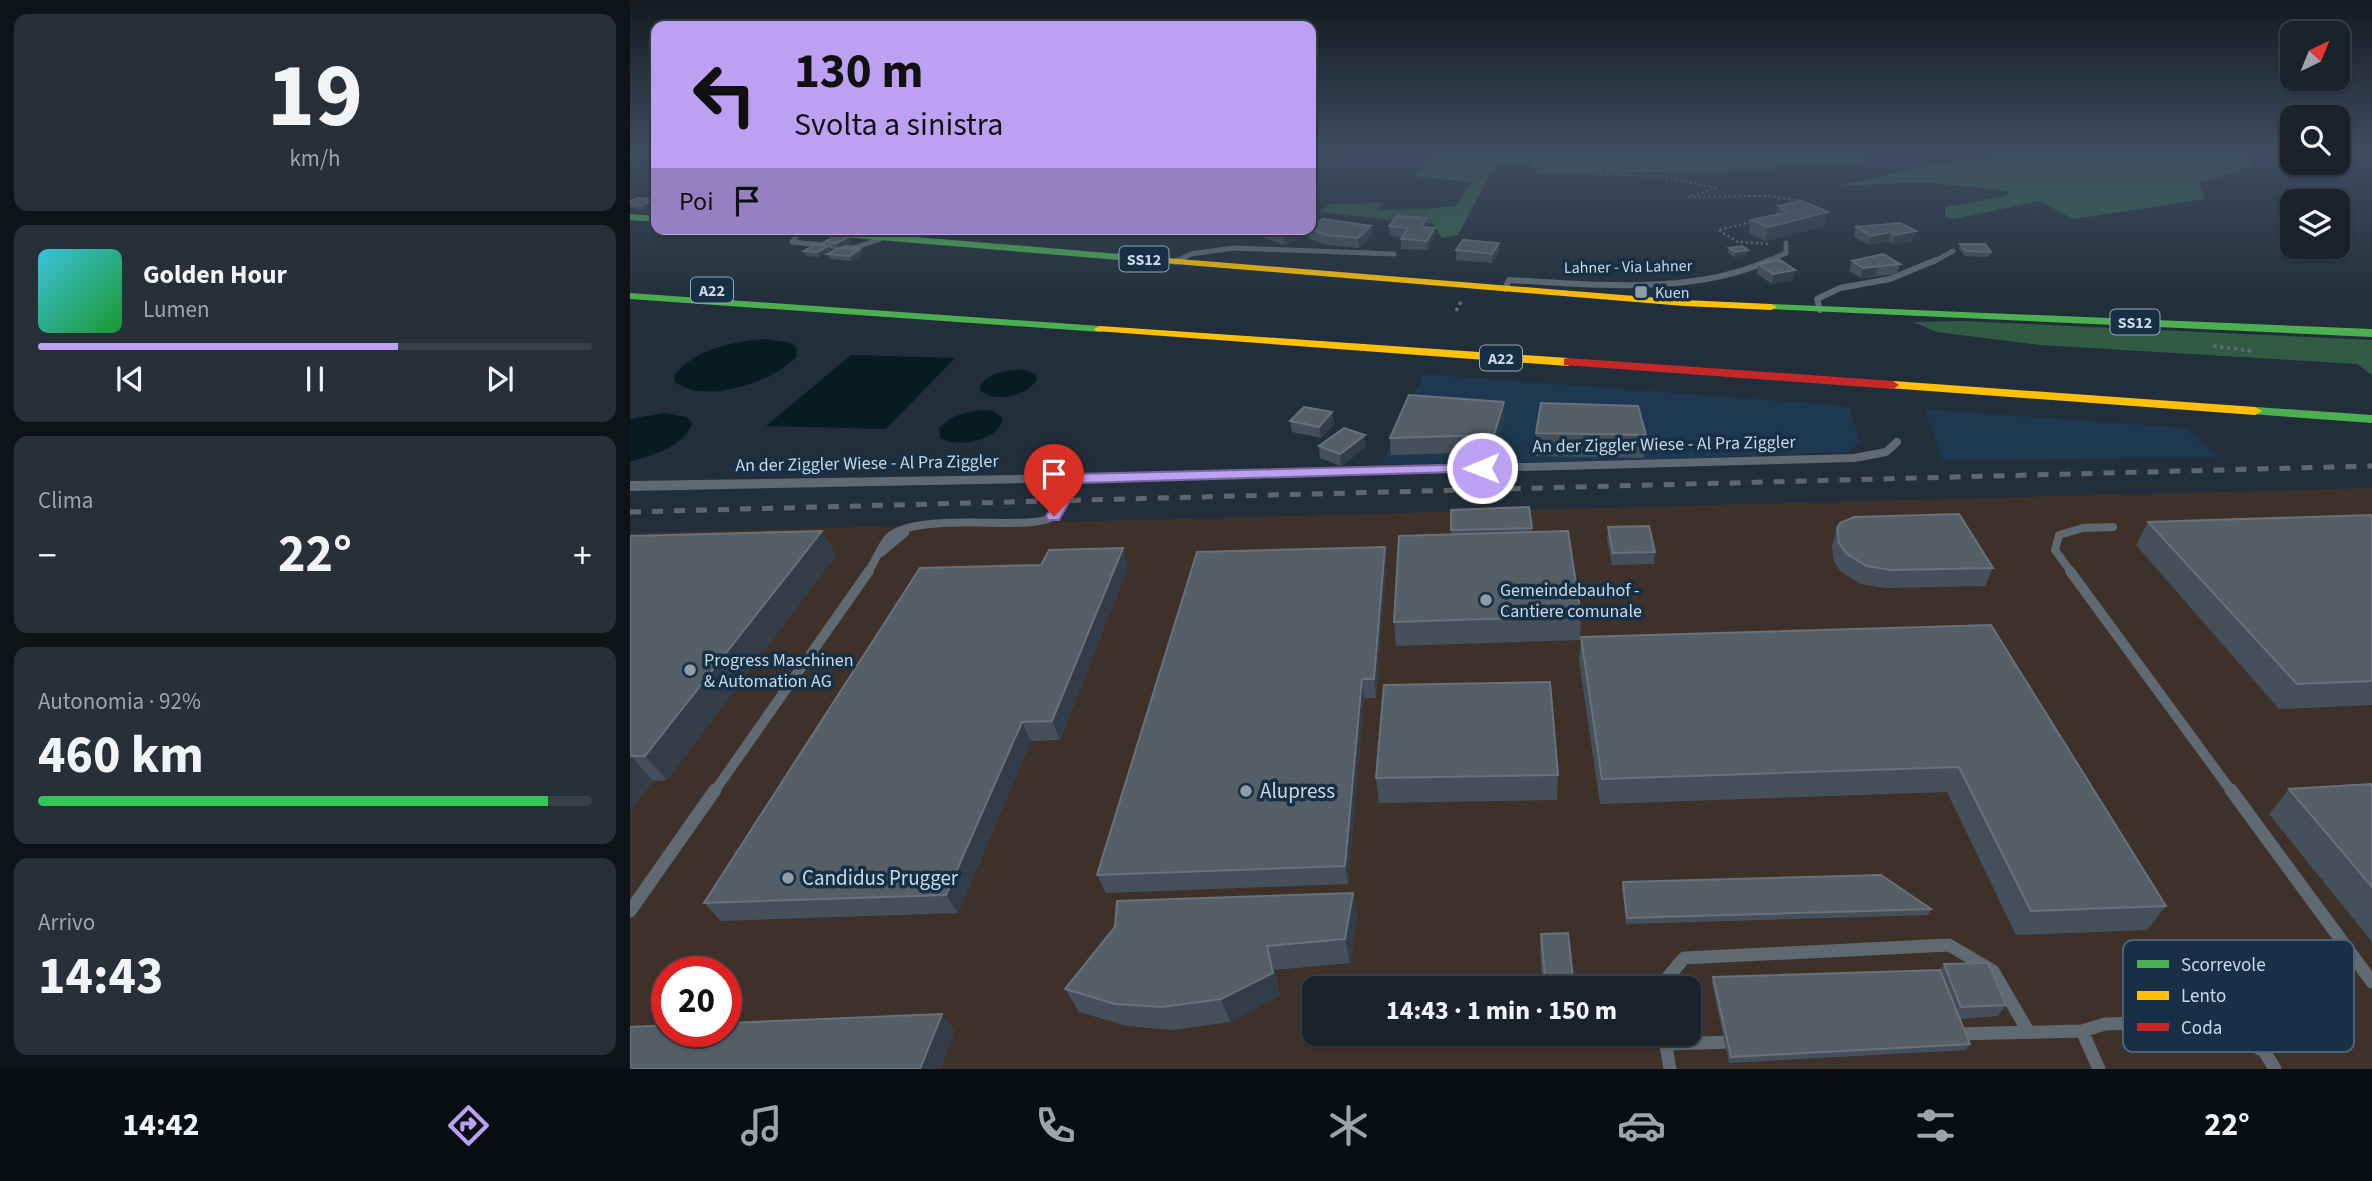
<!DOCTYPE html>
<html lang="it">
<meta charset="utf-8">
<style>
body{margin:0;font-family:"Source Sans 3",sans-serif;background:#272f38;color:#f1f3f6;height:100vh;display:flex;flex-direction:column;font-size:26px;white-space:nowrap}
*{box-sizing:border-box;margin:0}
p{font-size:23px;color:#9fa4a9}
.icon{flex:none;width:38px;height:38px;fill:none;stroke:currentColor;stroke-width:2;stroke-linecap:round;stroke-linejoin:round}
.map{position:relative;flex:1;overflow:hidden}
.panel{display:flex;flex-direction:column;gap:14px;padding:14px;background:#0e1318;width:630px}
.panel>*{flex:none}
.top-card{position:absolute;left:21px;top:21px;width:665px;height:214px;border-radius:14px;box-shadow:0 2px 5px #0004,0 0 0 2px #384048;background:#bca0f2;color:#111;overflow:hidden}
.needle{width:46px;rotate:43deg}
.controls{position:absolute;left:1650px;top:21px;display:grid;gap:14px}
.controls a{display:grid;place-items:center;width:70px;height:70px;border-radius:14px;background:#1a232c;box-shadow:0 2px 5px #0004,0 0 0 2px #384048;font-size:35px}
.speed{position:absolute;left:21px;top:956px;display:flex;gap:14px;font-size:35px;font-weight:700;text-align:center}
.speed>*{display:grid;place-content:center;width:91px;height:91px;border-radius:50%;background:#1a232c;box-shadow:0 2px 5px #0004,0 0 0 2px #384048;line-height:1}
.speed .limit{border:10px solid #d22;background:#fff;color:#111}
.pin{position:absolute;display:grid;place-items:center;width:60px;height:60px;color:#fff;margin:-72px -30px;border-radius:50% 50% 50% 0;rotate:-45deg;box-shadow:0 0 7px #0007}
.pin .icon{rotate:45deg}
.me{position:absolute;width:77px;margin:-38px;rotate:269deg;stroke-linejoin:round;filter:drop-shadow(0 0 5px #0008)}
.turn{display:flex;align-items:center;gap:24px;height:147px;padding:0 28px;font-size:32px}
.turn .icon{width:91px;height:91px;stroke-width:2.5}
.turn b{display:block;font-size:49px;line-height:60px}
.then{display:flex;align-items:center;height:66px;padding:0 28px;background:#0003;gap:14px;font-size:26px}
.big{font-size:52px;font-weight:700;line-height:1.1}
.panel .card{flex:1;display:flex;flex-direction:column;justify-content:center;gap:10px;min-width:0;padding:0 24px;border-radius:14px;background:#272f38}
.panel .dial{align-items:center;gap:0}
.dial b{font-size:91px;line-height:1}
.song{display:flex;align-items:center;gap:21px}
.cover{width:84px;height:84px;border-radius:10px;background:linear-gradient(135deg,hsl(190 70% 55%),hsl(130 70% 35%))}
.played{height:7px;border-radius:4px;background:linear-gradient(90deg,#bca0f2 65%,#384048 65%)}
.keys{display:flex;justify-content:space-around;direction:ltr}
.heat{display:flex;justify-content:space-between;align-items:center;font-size:38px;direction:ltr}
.charge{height:10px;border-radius:5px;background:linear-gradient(90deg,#34c759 92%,#384048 0)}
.trip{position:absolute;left:672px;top:976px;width:399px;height:70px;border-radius:14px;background:#1a232c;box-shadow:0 2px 5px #0004,0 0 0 2px #384048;font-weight:700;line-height:70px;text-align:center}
.dock{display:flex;height:112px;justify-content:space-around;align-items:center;background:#0a0e12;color:#9fa4a9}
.dock .icon{width:49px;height:49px}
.dock .on{color:#bca0f2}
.dock b{font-size:32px;color:#f1f3f6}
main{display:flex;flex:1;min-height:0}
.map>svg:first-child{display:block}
</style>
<main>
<section class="panel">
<div class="card dial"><b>19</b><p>km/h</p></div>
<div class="card">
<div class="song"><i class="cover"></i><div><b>Golden Hour</b><p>Lumen</p></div></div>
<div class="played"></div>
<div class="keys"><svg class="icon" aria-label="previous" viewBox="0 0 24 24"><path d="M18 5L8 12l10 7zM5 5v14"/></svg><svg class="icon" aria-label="pause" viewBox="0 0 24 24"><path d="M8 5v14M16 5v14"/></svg><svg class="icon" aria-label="next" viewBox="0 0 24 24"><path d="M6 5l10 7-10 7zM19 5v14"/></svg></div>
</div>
<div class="card"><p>Clima</p>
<div class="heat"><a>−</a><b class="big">22°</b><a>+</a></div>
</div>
<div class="card"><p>Autonomia · 92%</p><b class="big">460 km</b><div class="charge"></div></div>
<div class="card"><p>Arrivo</p><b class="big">14:43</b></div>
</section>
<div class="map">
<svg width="1742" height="1069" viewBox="0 0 1742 1069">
<rect width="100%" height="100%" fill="#222f3a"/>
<path fill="#1d3850" d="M794,374L1219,406L1230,443L1217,452L989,461L752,464Z
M1294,409L1557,428L1588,458L1313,460Z"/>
<path fill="#3e312a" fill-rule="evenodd" d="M1742,488V1069H0V533ZM37,971H96V1031H37ZM684,989H1059V1034H684Z"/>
<path fill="#325b46" d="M752,203L747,210L794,209L803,224L688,212L701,204Z
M1331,321L1742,340V375L1727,364L1410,345L1307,332L1283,322Z"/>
<path fill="#35674d" d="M758,153H1230L1241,161L1147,166L1140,170L921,174H909L897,162H867L828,235L812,238L794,209L826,206L842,182L782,176L804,157Z
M1395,153H1624L1619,158L1625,165L1569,183L1576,199L1443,219L1410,201L1323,219L1315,217V207L1376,196L1379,191L1291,182L1208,186L1302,165Z"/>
<path fill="#061c21" d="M135,339L162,343L167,349L166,357C144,382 74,405 45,382L44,375C65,349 103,342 135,339Z
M221,355L325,358L256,429L136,426Z
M395,370L406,375L407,379C398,396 365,404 350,390V385C361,372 379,369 395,370Z
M355,410L363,411L373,418C369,442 327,448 310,438L309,428C322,415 337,411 355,410Z
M34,413L57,417L62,423C55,447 22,455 0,462V419Z"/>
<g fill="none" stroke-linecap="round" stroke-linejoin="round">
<path stroke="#616a73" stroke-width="2.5" stroke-dasharray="2.5 2.5" stroke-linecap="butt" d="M906,153L899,155L907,165L925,173L1031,176L1086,188L1059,197L1139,196L1171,201L1185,207L1183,209
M1126,221L1088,230L1108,242L1141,244"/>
<path stroke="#616a73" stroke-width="3.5" stroke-dasharray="3.5 3.5" stroke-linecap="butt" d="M826,311L832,300
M1583,346L1622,351"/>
<path stroke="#5f6a73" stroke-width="5" d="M170,231L162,242L224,248L253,238
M545,262L561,254L604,248L764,254
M1136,262L1156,253V243
M1303,262L1323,251"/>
<path stroke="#5f6a73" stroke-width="6" d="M545,262L549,260
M875,289L879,280C963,284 1061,296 1140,260
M1190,310L1187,299L1210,288L1260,279L1306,260"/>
<path stroke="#5f6a73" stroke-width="8" d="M251,553L275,533
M238,572C244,564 253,541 260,536C296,510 403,533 424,516C433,508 440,489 446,479L1224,458L1256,452L1267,442
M1441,572L1425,550L1429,535L1453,528L1483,527"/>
<path stroke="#5f6a73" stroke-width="10" d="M1440,571L1602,792
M84,792L239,571"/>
<path stroke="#5f6a73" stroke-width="13" d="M1601,790L1742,982
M0,911L85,790
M1028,989L1054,958L1319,945L1363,971L1398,1031
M1034,1034L1040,1069
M1324,1034L1452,1031
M1035,1044L1104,1042
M1469,1069L1452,1031L1475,1024L1574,1021L1634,1051L1645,1069"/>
<path fill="#5f6a73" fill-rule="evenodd" d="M446,474L454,479L452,482L0,491V481Z"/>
<path fill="#4caf50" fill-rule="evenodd" d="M0,214L26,216V222L0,220Z
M148,229H191L537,258L542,261L537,264L153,232Z
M0,293L470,326L476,329L470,332L0,299Z
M1141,304L1742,329V337L1137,309V305Z
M1625,407L1742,415V423L1620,414V408Z"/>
<path fill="#ffc107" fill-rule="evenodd" d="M537,258L1054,300L1141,304L1147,307L1141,310L1054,306L533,263L532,261Z
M470,326L938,358L944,362L938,366L466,331L464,329Z
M1263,381L1625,407L1632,411L1625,415L1258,388L1257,385Z"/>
<path fill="#c62828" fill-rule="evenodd" d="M938,358L1263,381L1269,385L1263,389L934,365V359Z"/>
<path stroke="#5e6670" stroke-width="5" stroke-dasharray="11 11" stroke-linecap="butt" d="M0,512L1742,466"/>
</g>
<path fill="#46505a" d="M0,201L26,202V204L15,209L0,208Z
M1148,206L1198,212L1195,226L1135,241L1119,233L1121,220L1146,214Z
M797,218V227L805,237L797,250L771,249V239L772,237L760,236L759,226Z
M1270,223L1283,241L1263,244L1259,242L1239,245L1224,237L1226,227Z
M741,226L742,235L729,248L698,245L679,239L677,229Z
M622,229H676V231L671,233L672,238L654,245L622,233Z
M219,237L221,242L210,248L233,254L221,261L200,259L197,254L208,248L200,247L201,250L189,257L176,256L174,251L196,245L194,242Z
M869,243V253L862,263L826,260V250Z
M1330,244L1361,252L1359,257L1335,256L1329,249Z
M1099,248L1117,255L1104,257L1098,253Z
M1222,261L1270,264L1267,274L1231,278L1219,271Z
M1128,264L1165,270L1163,280L1142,284L1127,274Z
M874,402V419L864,452L761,455L760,438Z
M702,412L704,424L691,438L662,432L660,421Z
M906,433L1016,435L1014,458L905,456Z
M689,446L736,447L711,466L690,458Z
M821,510L902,528V532L951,616L950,640L766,646L764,622L822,534Z
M1742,515V705L1649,709L1506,545L1518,522Z
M978,527L1025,552L1024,564L982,565L977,539Z
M1207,528L1363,568L1355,586L1255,588L1231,584L1211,572L1204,562L1202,546Z
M192,531L206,555L37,780L23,781L0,811V536Z
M756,565L746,698H734L718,884L476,893L467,875Z
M498,567L430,740L401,741L328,913L91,921L74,903Z
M1361,625L1536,906L1517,930L1386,935L1317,792L970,804L949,661L951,637Z
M928,775L927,800L749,803L746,778Z
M1742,784V942L1639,814L1659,789Z
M993,882L1301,909L1298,915L996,924L992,889Z
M723,893L727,917L720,963L644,970L650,996L600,1022L543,1030L497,1026L449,1012L435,989L485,927Z
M938,933L944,989H913L910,953L911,934Z
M1314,964L1376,1005L1368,1016L1330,1019L1340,1044L1336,1050L1099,1063L1082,983L1083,977L1310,970Z
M753,1034H806L805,1042H754Z"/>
<path fill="#323d47" d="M25,199L26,204L15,209L12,205Z
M1198,212L1195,226L1135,241L1138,227Z
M797,218V227H791Z
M741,226L742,235L729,248L728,238Z
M805,228V237L797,250V241Z
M663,229H676V231L671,233L672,238L654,245L653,236Z
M1286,231L1283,241L1263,244L1265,235Z
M1261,232L1259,242L1239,245L1241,236Z
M219,237L221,242L208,248L206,243Z
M869,243V253L862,263V254Z
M199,246L201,250L189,257L187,252Z
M230,249L233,254L221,261L219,256Z
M1118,250L1117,255L1104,257L1105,252Z
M1248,266L1245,275L1231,278L1233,268Z
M1165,270L1163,280L1142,284L1143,274Z
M874,402V419L864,452V435Z
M702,412L704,424L691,438L689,427Z
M735,435L736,447L711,466L710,454Z
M192,531L206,555L37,780L15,756Z
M755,547L756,565L746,698L744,679Z
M493,548L498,567L430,740L422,721Z
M732,679L734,698L718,884L715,866Z
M392,722L401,741L328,913L316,895Z
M1,756L23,781L0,811V757Z
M723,893L727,917L720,963L715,939Z
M637,946L650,996L600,1022L591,999Z
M312,1014L325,1031L311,1069H290Z"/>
<path fill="#545f68" stroke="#67727c" stroke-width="2" d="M7,198L25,199L12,205L0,204V201Z
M1172,201L1198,212L1138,227L1121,220L1158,212L1148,206Z
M767,216L797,218L791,227L805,228L797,241L771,239L778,228L759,226Z
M693,219L741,226L728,238L697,235L678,229H681V227Z
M1270,223L1286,231L1265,235L1261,232L1241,236L1226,227Z
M636,229H670L653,236Z
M206,236L219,237L206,243L194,242Z
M833,240L869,243L862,254L826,250Z
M186,244L199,246L187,252L174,251Z
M1330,244H1355L1361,252L1336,251Z
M1112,246L1118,250L1105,252L1099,248Z
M209,248L230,249L219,256L197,254Z
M1253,254L1270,264L1233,268L1222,261Z
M1150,260L1165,270L1143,274L1128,264Z
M779,395L874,402L864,435L760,438Z
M911,403L1008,406L1016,435L906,433Z
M674,407L702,412L689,427L660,421Z
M714,428L735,435L710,454L689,446Z
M899,507L902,528L821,530V510Z
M1329,514L1363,568L1261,570L1237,566L1217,554L1209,543L1207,528L1210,523L1224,517Z
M1742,515V681L1667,684L1518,522Z
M1019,526L1025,552L983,553L978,527Z
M192,531L15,756H1L0,757V536Z
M938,531L951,616L764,622L769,536Z
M755,547L744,679H732L715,866L467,875L567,552Z
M493,548L422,721L392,722L316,895L74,903L290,568L411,565L419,550Z
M1361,625L1536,906L1401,911L1329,767L972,779L951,637Z
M920,682L928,775L746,778L754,685Z
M1742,784V887L1659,789Z
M1251,875L1301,909L997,918L993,882Z
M723,893L715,939L637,946L643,973L591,999L532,1007L485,1004L435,989L485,927L487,901Z
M938,933L944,987L916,988L911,934Z
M1358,963L1376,1005L1331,1007L1314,964Z
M1310,970L1340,1044L1101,1057L1083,977Z
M806,988V989H756Z
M312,1014L290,1069H0V1027L37,1025V1031H96V1023Z"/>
<linearGradient id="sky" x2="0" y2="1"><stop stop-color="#131a20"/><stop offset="0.5" stop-color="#3e4d60"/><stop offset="1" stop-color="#3e4d60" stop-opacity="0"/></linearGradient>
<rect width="1742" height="303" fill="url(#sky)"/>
<path fill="#bca0f2" stroke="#7a689d" stroke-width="2" d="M852,464L858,465L860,468L858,471L450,483L429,520H418L416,516L440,475L446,474Z"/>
<g fill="#8f9da9" stroke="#183045" stroke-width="2.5">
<rect x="1004" y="285" width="14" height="14" rx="3.5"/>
<circle cx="856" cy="600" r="7"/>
<circle cx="60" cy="670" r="7"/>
<circle cx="616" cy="791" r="7"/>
<circle cx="158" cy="878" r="7"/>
</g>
<g text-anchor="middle" stroke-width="7" stroke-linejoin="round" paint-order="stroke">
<g fill="#183045" stroke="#95a6b5" stroke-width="2">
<rect x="489.5" y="246.5" width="49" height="25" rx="5"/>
<rect x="61" y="277.5" width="42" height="25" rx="5"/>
<rect x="1480.5" y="309.5" width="49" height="25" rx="5"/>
<rect x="850" y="345.5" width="42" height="25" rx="5"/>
</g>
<g font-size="16" font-weight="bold" fill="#cad8e5">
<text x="514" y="265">SS12</text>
<text x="82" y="296">A22</text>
<text x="1505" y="328">SS12</text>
<text x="871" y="364">A22</text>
</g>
<g font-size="16" fill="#cad8e5" stroke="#183045">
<text transform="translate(998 266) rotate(-1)" y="6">Lahner - Via Lahner</text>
</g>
<g font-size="16" fill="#cad8e5" stroke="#183045" text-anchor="start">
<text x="1025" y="298">Kuen</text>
</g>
<g font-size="18" fill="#cad8e5" stroke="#183045">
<text transform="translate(1034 444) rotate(-1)" y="6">An der Ziggler Wiese - Al Pra Ziggler</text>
<text transform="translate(237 463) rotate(-1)" y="6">An der Ziggler Wiese - Al Pra Ziggler</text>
</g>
<g font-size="18" fill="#cad8e5" stroke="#183045" text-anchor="start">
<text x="870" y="596">Gemeindebauhof -<tspan x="870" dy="21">Cantiere comunale</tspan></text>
<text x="74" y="666">Progress Maschinen<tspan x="74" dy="21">&amp; Automation AG</tspan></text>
</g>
<g font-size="21" fill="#cad8e5" stroke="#183045" text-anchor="start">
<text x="630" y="798">Alupress</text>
<text x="172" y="885">Candidus Prugger</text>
</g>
</g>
<rect x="1493" y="940" width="231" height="112" rx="10" fill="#183045" stroke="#4d6275" stroke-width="2"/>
<rect x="1507" y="960" width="32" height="8" fill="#4caf50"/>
<rect x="1507" y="991" width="32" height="9" fill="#ffc107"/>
<rect x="1507" y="1023" width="32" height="8" fill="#c62828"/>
<g font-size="19" fill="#cad8e5">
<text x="1551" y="971">Scorrevole</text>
<text x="1551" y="1002">Lento</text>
<text x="1551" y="1034">Coda</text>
</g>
</svg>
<div class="controls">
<a><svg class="needle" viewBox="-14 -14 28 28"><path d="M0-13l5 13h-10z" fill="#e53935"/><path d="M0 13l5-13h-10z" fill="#9fa4a9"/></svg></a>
<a><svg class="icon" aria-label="search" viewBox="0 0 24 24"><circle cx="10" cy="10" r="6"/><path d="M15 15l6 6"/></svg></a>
<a><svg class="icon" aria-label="layers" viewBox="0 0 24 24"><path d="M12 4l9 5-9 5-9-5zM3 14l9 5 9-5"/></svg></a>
</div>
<div class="speed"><div class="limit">20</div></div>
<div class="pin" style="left:424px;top:516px;background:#d93025"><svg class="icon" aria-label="arrive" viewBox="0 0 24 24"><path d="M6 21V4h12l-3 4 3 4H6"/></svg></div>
<svg class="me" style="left:852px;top:468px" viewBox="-20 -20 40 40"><circle r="17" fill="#bca0f2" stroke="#fff" stroke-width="3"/><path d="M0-11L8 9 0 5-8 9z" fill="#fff"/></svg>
<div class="trip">14:43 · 1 min · 150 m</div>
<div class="top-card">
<div class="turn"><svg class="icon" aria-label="left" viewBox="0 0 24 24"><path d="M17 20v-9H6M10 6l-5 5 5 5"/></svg><div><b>130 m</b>Svolta a sinistra</div></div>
<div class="then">Poi<svg class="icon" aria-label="arrive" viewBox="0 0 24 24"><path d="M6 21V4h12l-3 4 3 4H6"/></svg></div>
</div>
</div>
</main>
<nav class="dock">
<b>14:42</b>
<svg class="icon on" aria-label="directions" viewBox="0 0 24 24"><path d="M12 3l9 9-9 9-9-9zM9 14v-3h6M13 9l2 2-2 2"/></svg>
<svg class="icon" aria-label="music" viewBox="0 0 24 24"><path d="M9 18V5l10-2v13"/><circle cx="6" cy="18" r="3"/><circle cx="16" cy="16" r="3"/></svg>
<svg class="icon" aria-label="phone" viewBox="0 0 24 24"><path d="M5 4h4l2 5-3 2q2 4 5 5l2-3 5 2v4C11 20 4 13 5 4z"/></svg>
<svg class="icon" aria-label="climate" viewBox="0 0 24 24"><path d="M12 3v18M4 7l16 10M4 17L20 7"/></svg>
<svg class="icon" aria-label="car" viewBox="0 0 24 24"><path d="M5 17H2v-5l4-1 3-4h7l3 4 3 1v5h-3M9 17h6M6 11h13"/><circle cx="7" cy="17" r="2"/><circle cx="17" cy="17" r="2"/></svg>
<svg class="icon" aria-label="filters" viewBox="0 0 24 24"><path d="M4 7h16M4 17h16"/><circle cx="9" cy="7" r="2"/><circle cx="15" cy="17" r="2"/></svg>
<b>22°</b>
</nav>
